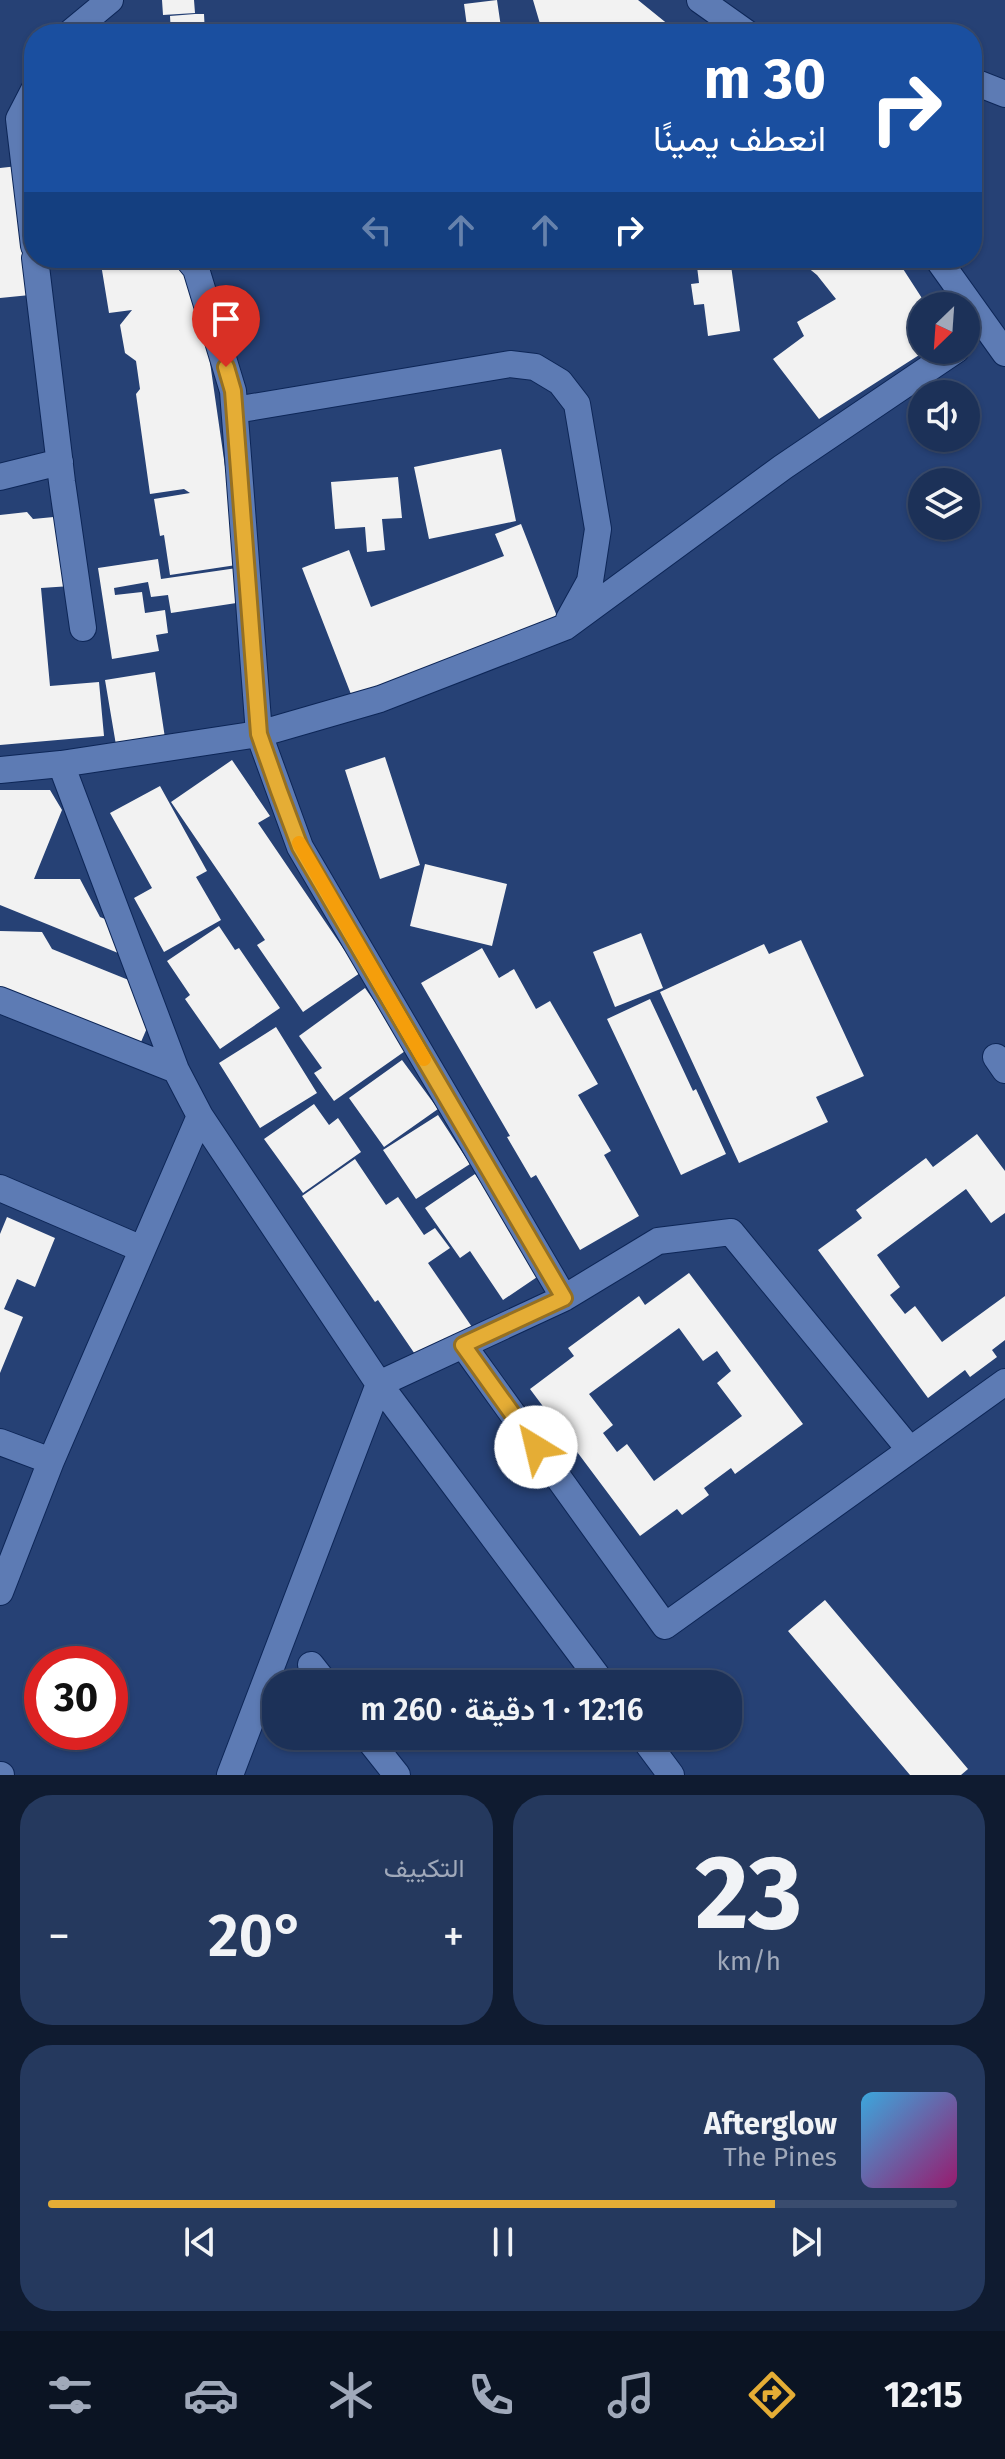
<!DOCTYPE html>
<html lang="ar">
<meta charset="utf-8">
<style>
body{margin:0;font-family:"Fira Sans",Vazirmatn,sans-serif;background:#25395e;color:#f1f3f6;direction:rtl;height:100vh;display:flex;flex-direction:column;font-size:30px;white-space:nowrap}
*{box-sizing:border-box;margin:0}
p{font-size:26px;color:#a0a9ba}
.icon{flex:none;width:44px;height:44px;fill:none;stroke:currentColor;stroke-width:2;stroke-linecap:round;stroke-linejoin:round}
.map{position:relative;height:1775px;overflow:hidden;direction:ltr}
.sheet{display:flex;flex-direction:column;gap:20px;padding:20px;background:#0f1b30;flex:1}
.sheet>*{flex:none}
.banner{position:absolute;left:24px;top:24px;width:958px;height:244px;border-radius:32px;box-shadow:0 2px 6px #0004,0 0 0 2px #3a4c6e;direction:rtl;background:#1a4fa0;color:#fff;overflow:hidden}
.needle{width:52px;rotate:205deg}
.tools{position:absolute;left:908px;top:292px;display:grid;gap:16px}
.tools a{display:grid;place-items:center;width:72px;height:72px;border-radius:50%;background:#1c3158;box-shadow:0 2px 6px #0004,0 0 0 2px #3a4c6e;font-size:40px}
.speed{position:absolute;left:24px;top:1646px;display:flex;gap:16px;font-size:40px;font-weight:700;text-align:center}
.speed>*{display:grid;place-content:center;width:104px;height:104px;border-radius:50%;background:#1c3158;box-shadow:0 2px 6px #0004,0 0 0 2px #3a4c6e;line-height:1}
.speed .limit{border:12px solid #d22;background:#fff;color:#111}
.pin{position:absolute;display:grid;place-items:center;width:68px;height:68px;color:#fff;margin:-82px -34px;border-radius:50% 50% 50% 0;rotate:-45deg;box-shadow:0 0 8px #0007}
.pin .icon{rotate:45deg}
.me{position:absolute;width:88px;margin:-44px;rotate:324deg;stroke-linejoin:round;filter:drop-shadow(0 0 6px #0008)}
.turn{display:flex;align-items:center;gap:28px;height:168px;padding:0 24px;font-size:36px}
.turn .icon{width:104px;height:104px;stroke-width:2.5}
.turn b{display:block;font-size:56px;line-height:68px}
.lanes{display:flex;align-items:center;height:76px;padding:0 24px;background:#0003;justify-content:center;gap:40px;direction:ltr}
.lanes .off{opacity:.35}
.big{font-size:60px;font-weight:600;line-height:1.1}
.sheet .widget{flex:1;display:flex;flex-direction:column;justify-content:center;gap:12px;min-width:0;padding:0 28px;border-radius:32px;background:#25395e}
.sheet .dial{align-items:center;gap:0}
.dial b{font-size:104px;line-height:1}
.song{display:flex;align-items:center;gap:24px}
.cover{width:96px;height:96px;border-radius:12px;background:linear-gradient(135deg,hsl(200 70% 55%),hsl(320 70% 35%))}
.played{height:8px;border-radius:4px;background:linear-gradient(90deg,#e5ad35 80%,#3a4c6e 80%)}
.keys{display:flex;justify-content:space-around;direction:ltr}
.heat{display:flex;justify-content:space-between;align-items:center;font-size:44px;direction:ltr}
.sheet .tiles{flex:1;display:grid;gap:20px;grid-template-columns:1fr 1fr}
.widget:last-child{grid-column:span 2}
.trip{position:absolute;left:262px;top:1670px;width:480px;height:80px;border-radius:32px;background:#1c3158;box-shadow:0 2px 6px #0004,0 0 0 2px #3a4c6e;font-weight:600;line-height:80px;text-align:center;direction:rtl}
.tab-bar{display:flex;height:128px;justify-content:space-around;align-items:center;background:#0b1423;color:#a0a9ba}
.tab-bar .icon{width:56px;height:56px}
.tab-bar .on{color:#e5ad35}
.tab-bar b{font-size:36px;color:#f1f3f6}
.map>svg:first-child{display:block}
</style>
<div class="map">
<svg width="1005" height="1775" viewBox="0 0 1005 1775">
<rect width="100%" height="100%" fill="#264175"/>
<path fill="#f2f2f2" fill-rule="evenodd" d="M162,0H194L195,13L163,15Z
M497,0L502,34H468L464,4Z
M533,0H638L680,34H543Z
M195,14H204L205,34H171L170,16Z
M18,166L30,295L0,298V168Z
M100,258H169L198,279L233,522L243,564L170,575L164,535L160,536L154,499L190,493L184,489L150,494L136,394L140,389L136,361L125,353L120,325L132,310L109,313Z
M523,258H555L556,264L524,268Z
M696,258H730L740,331L708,336L704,304L694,305L691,284L699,283Z
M796,258H896L927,306H922V350H927L819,419L773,359L804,336L797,322L836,299L817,275Z
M501,449L516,521L429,539L414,467Z
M398,477L402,518L382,519L385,550L367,552L365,527L335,529L331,482Z
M27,512L33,519L64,516L71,586L41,588L50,686L99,682L104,736L0,745V515Z
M521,524L560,624L354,702L302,568L349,550L371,607L504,556L495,534Z
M158,559L161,579L237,568L243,602L171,613L168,595L151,597L148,582L114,588L115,595L142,592L145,613L165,610L168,633L156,635L159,651L112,659L98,568Z
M155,672L165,738L116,745L105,680Z
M385,757L420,865L380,879L345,770Z
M232,760L270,816L258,823L360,973L303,1012L257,945L265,940L171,802Z
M160,786L207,871L196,877L221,920L164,952L134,898L152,888L110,813Z
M0,790H50L62,810L34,879H80L100,917L110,921L123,955L0,905Z
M425,864L507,884L492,946L410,926Z
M219,926L235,950L239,948L280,1008L220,1049L185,999L190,995L167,961Z
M0,931L42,932L52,949L136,983L147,1028L138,1049L0,994Z
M641,933L663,988L615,1007L593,952Z
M801,940L864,1076L816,1097L828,1122L739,1163L660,992L764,944L769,954Z
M482,948L499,978L514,969L536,1009L550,1001L598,1084L578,1095L611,1151L604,1155L639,1216L580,1250L536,1175L531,1178L507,1137L510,1136L421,983Z
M365,988L408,1049L334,1101L314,1073L322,1068L299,1036Z
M650,999L693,1091L696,1089L726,1154L681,1175L607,1019Z
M276,1027L317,1093L260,1128L219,1063Z
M402,1060L438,1109L384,1147L349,1098Z
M314,1104L329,1125L338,1118L361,1152L303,1193L264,1139Z
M438,1115L470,1164L416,1199L383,1150Z
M977,1134L1005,1171V1213L991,1223L966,1189L877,1255L900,1287L890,1295L905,1314L915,1306L942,1342L1005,1296V1340L992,1350L997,1357L970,1377L965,1370L928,1398L818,1250L862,1218L856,1210L926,1158L933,1167Z
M355,1159L386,1205L398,1197L424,1235L435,1228L450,1248L428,1263L472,1327L421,1363L378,1300L375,1302L302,1196Z
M475,1174L543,1273L503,1300L470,1251L460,1258L425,1208Z
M7,1217L55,1238L35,1287L17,1279L4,1309L23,1317L0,1373V1234Z
M689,1273L803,1424L735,1474L731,1468L704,1488L709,1495L682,1515L677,1509L640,1536L530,1389L574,1356L568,1348L639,1296L645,1305ZM679,1328L703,1361L717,1351L731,1371L717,1383L742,1416L654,1481L627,1444L617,1452L603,1433L613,1425L589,1394Z
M825,1600L968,1769L961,1775H910L788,1631Z"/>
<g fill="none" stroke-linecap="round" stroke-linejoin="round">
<defs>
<path id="minor" d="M700,0L748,34
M69,34L110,0
M972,81L1005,94
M34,90L19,119L34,246
M35,258L62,482L83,628
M187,258L196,269L233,391L259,734L300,847L564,1298L379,1384L603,1684
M937,258L1005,353
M235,410L510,364L535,367L560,382L577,404L598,529L590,581L569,619
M0,477L60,462
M61,764L176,1070L200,1116L379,1384L230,1775
M0,770L61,764L259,734L380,699L565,627L783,467L956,350
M0,1000L176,1070
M996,1057L1005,1070
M0,1188L142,1249
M564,1298L658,1241L731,1232L910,1450
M463,1345L665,1626L1005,1382
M0,1442L51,1461
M0,1592L51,1461L200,1116
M311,1665L326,1684
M366,1736L397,1775
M642,1736L671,1775
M0,1775H1"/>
</defs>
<use href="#minor" stroke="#0d2657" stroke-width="28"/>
<use href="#minor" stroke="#5d7bb4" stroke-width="26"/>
</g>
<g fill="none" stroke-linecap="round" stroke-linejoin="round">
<defs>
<path id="route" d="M226,367L233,391L259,734L279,791L300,847L564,1298L463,1345L536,1447"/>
</defs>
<use href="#route" stroke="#957022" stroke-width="20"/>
<use href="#route" stroke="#e5ad35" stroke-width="14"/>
<path stroke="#f59e0b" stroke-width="14" d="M299,843L424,1059"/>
</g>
</svg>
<div class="tools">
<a><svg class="needle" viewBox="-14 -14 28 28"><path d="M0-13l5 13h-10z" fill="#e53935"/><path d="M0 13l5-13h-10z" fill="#a0a9ba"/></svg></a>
<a><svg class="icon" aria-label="sound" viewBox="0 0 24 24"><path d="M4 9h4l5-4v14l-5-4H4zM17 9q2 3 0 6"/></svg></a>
<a><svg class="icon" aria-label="layers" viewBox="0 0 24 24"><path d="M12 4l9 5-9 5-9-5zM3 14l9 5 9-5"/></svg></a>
</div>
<div class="speed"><div class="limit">30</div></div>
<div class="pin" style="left:226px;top:367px;background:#d93025"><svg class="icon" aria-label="arrive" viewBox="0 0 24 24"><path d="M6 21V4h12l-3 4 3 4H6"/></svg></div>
<svg class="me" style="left:536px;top:1447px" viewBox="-20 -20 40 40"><circle r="19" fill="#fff"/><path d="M0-13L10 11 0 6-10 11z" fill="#e5ad35"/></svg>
<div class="trip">12:16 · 1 دقيقة · 260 m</div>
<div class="banner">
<div class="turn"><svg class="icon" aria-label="right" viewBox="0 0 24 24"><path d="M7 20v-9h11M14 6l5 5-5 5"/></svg><div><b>30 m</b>انعطف يمينًا</div></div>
<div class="lanes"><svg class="icon off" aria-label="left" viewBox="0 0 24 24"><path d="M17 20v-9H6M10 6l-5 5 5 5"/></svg><svg class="icon off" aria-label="ahead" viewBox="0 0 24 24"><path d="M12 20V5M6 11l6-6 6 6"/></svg><svg class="icon off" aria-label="ahead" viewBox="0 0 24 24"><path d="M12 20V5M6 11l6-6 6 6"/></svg><svg class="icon" aria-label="right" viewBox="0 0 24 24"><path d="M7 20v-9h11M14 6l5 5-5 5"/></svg></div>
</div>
</div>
<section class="sheet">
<div class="tiles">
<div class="widget dial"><b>23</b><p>km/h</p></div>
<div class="widget"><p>التكييف</p>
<div class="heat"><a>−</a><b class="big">20°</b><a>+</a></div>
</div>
<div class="widget">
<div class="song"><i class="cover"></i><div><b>Afterglow</b><p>The Pines</p></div></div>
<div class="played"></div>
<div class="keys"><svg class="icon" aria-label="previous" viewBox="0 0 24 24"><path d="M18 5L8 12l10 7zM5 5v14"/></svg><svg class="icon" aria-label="pause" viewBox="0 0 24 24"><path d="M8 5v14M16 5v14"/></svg><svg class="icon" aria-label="next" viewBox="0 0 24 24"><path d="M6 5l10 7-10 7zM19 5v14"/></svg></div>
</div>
</div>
</section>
<nav class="tab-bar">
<b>12:15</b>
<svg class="icon on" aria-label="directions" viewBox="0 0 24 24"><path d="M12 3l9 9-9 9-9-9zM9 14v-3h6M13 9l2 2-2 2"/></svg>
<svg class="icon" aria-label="music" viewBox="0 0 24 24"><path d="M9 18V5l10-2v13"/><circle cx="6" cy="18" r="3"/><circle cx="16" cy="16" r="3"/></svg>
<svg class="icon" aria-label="phone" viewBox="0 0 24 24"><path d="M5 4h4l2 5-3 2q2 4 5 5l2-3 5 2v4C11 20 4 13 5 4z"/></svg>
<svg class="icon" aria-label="climate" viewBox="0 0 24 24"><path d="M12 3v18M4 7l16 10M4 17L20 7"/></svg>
<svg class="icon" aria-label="car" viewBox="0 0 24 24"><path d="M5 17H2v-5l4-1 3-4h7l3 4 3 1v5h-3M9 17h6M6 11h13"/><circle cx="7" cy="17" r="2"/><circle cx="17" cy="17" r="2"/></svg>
<svg class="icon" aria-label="filters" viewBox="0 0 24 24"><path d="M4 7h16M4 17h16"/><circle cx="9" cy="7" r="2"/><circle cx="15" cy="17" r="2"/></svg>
</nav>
